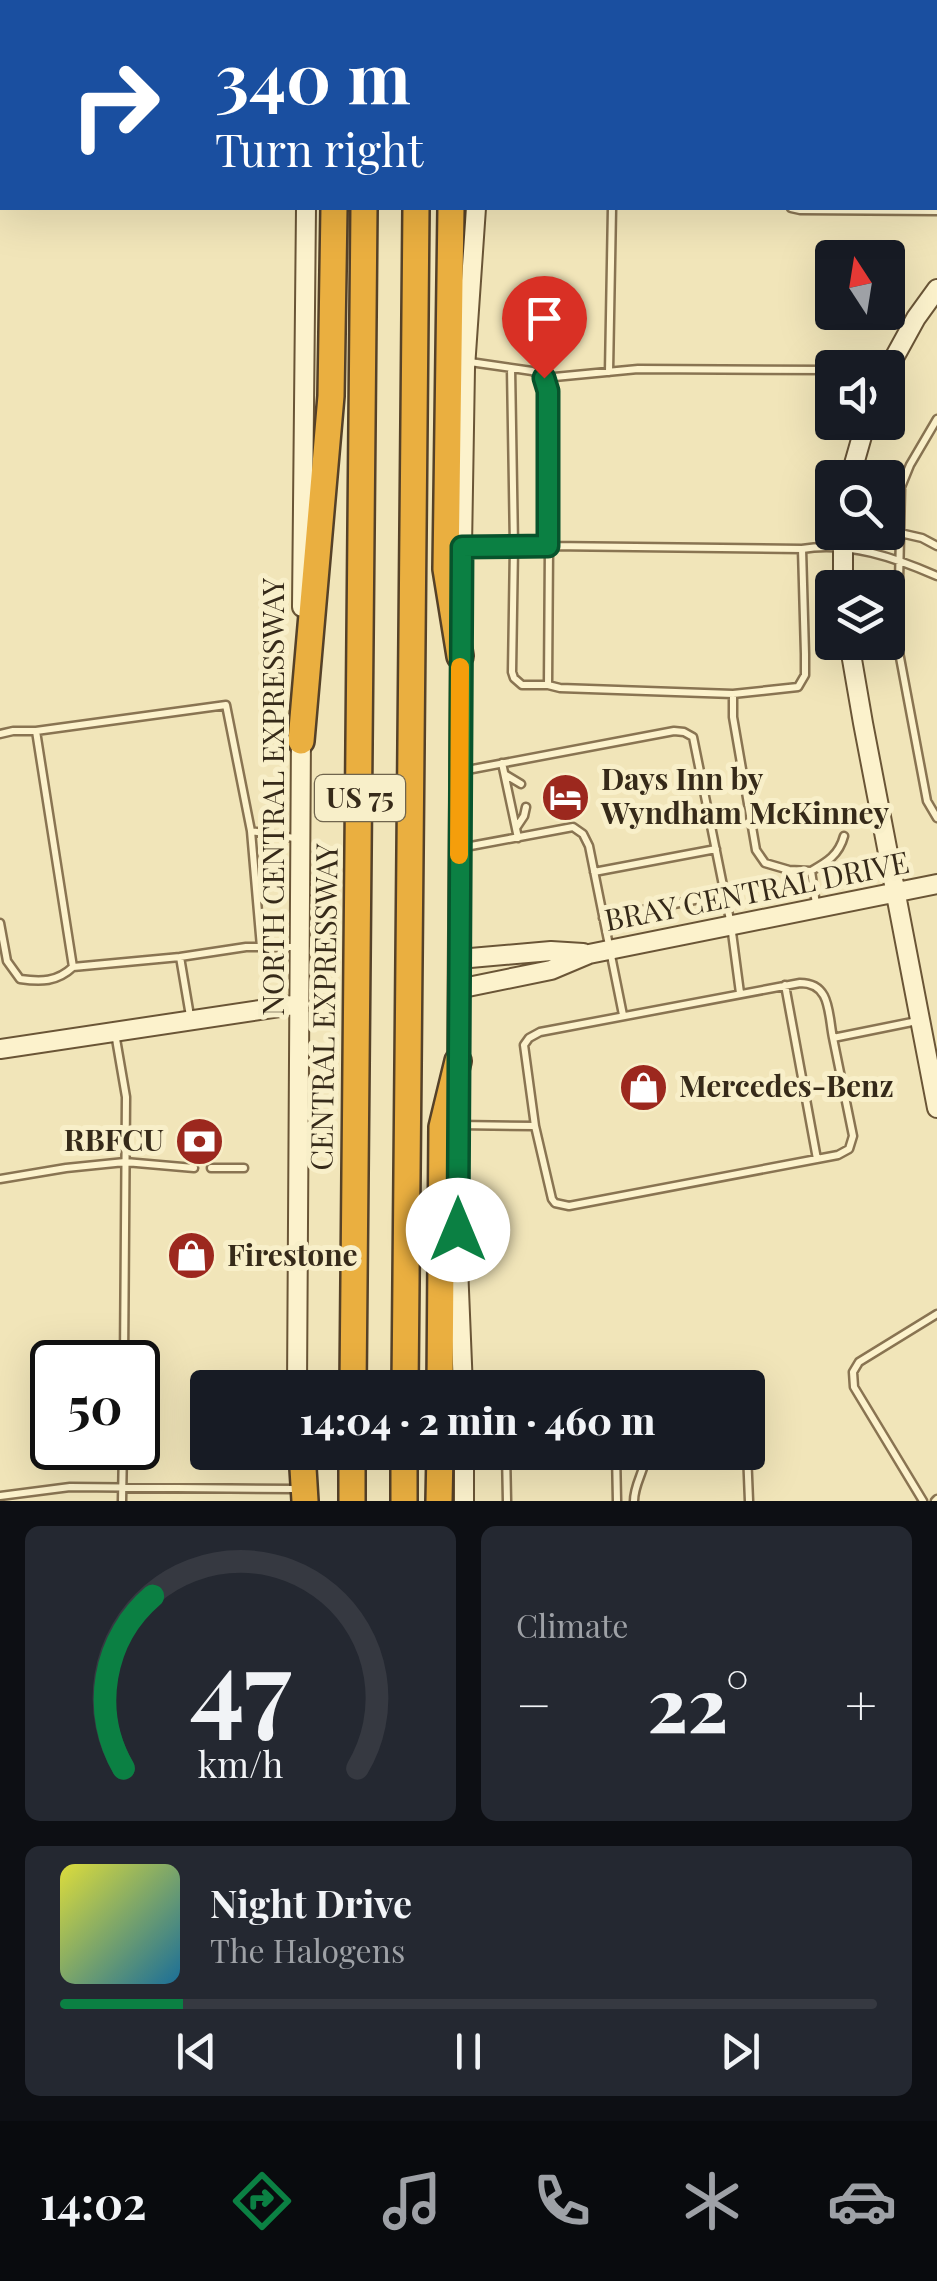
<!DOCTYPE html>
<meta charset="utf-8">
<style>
body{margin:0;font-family:"Playfair Display",serif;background:#242831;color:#f1f3f6;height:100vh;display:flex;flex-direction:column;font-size:38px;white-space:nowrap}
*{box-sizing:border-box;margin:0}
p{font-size:32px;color:#9ea1a6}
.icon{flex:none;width:55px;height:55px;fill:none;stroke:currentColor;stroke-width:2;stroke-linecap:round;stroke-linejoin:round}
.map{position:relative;height:1501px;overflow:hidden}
.drawer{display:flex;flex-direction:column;gap:25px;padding:25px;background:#0d0f14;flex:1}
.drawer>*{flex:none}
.banner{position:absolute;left:0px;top:0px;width:938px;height:210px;box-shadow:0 10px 40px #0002;background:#1a4fa0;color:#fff;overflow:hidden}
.needle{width:65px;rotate:348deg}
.controls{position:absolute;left:815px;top:240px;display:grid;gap:20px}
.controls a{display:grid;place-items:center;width:90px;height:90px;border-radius:10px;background:#171b24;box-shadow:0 10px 40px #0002;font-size:50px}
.speed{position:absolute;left:30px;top:1340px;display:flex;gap:20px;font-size:50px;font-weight:700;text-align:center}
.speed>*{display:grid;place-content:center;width:130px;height:130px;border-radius:50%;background:#171b24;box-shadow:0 10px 40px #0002;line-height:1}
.speed .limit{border:5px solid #111;border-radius:15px;background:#fff;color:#111}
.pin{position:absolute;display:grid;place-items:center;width:85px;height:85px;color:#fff;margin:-102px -42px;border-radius:50% 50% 50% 0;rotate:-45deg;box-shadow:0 0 10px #0007}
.pin .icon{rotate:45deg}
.me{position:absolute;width:110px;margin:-55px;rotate:0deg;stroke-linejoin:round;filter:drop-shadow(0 0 8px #0008)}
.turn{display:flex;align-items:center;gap:35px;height:210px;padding:0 50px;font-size:45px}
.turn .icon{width:130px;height:130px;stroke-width:2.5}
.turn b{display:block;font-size:70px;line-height:85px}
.big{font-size:75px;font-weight:800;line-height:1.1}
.drawer .card{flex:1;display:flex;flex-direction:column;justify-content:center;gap:15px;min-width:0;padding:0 35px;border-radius:15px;background:#242831}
.drawer .dial{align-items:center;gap:0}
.dial svg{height:260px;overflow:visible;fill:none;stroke:#363941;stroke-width:7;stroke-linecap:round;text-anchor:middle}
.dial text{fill:#f1f3f6;stroke:none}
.song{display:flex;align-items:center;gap:30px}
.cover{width:120px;height:120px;border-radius:15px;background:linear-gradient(135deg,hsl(60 70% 55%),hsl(200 70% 35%))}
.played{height:10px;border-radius:5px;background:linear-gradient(90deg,#0b8043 15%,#363941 15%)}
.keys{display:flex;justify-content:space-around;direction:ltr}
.heat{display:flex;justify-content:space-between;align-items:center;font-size:55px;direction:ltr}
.drawer .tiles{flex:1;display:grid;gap:25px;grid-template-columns:1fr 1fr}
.card:last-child{grid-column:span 2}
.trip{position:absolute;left:190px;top:1370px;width:575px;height:100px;border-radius:10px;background:#171b24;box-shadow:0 10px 40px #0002;font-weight:800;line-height:100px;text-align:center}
.tab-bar{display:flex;height:160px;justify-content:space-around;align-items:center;background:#090b0e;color:#9ea1a6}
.tab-bar .icon{width:70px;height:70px}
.tab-bar .current{color:#0b8043}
.tab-bar b{font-size:45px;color:#f1f3f6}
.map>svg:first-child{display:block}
</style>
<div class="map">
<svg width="937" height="1501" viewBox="0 0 937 1501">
<rect width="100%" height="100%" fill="#f1e5b9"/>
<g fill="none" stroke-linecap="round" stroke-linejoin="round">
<defs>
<path id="lane" d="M171,0V2
M611,0V2
M913,0L914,2
M46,2L50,0
M935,9H937
M0,39L2,50
M0,57H2
M0,98L2,97
M0,137L2,136
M935,177H937
M0,181H2
M791,208L800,210L937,211
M470,362L532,371L544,378L548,391L549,546L802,549
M511,368L514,546L512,672L514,678L522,685H548
M609,372L612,208
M544,378L638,369L832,370
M937,419L910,465L901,487L899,583L892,615L927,801L937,818
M900,533L922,538L937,546
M463,547L549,546L548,685L560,688L733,694L798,687L805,675V654L802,549C848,541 896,558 937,576
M733,694V717L756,850L765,863L789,870L811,871L816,904
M0,734L13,731H36
M502,763L518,838
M462,771L674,731L684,732L693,737L731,925L740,993
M506,775L521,784
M516,828L524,816L526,807
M251,831L261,947
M460,848L573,827L583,834L589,846L623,1015
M811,871C827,862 839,855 844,836
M594,872L716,849
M603,918L725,894
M0,923L7,961L20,979C41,982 57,982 73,967
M180,957L246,947H298
M785,985L817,1159
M190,1016L180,957L73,967L36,731L226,705L251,831L300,839
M115,1033L126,1097L124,1362
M458,1125L535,1126L524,1045L529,1038L540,1032L800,983C831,983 828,1013 833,1038L917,1021
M535,1126L552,1199L555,1203L569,1206L838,1155L849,1149L853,1136L833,1038
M211,1168H244
M0,1179L66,1168L125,1162L194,1168
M506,1452L507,1501
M616,1452L617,1501
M747,1452L749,1501
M0,1496L70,1487L296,1489
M122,1501L123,1448
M634,1501C634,1483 646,1470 646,1452
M923,1501L854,1387L853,1372L859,1362L937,1314
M935,1501L937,1499"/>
<path id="secondary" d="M309,2V0
M481,2V0
M888,369L916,318L937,289
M850,478L866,422
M843,532V588
M302,607L306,208
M461,607L465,368L476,208
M849,642L863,723L937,1108
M459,959L551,951L583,953
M458,989L551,970L589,954L937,884
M0,1049L300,1004
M457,1072L460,648
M457,1098L458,1266L463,1388
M297,1388C300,1169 300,951 301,733
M464,1501V1452"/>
<path id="highway" d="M347,2V0
M366,2V0
M418,2V0
M455,2V0
M451,208L446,569L460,656
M301,741L331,396L334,208
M297,1387V1388
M353,1388L364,208
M405,1388L416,208
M440,1388L442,1127L458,1061
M302,1452L305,1501
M352,1501V1452
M404,1501V1452
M439,1501L440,1452"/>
</defs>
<use href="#lane" stroke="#897452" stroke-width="11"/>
<use href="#secondary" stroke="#6a5536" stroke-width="22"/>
<use href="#highway" stroke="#554128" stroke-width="30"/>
<use href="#lane" stroke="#fcf2cc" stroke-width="6"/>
<use href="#secondary" stroke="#fcf2cc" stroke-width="18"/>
<use href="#highway" stroke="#eaaf40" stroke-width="25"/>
</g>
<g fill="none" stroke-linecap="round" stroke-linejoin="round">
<defs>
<path id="route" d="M458,1230L462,547L548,546V391L544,378"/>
</defs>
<use href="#route" stroke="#07532c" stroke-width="25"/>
<use href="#route" stroke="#0b8043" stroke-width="18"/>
<path stroke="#f59e0b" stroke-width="18" d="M459,855L460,667"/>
</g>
<defs>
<symbol id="hotel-disc" viewBox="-11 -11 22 22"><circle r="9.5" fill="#9c281e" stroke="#f8efc9"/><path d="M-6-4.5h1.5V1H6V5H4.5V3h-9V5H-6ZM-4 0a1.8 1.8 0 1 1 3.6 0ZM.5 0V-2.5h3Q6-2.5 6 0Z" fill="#fff"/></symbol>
<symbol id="shop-disc" viewBox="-11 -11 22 22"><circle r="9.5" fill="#9c281e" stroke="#f8efc9"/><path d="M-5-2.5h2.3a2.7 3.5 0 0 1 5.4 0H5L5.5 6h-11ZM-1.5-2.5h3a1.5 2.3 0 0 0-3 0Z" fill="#fff"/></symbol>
<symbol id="bank-disc" viewBox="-11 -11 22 22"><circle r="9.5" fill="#9c281e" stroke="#f8efc9"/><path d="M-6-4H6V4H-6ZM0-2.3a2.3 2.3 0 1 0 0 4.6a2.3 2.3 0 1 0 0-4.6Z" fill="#fff"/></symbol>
</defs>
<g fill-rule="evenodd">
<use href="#hotel-disc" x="538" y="770" width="55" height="55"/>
<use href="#shop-disc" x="616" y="1060" width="55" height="55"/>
<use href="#bank-disc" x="172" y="1114" width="55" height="55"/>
<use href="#shop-disc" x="164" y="1228" width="55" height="55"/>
</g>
<g text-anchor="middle" stroke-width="10" stroke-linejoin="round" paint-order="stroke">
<rect fill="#f8efc9" stroke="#70654e" stroke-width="2.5" x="315" y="775" width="90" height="46" rx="8"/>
<g font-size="28" font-weight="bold" fill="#362a19">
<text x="360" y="808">US 75</text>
</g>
<g font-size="30" font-weight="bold" fill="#362a19" stroke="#f8efc9" text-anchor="start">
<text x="601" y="790">Days Inn by<tspan x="601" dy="34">Wyndham McKinney</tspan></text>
<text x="679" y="1097">Mercedes-Benz</text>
<text x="164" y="1151" text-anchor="end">RBFCU</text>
<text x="227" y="1266">Firestone</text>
</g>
<g font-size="30" fill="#362a19" stroke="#f8efc9">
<text transform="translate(274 797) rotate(-90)" y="10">NORTH CENTRAL EXPRESSWAY</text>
<text transform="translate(757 892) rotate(-11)" y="10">BRAY CENTRAL DRIVE</text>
<text transform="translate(325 1007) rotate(-89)" y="10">CENTRAL EXPRESSWAY</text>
</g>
</g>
</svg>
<div class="controls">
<a><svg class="needle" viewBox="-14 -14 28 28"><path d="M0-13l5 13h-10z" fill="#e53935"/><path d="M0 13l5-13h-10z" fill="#9ea1a6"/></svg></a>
<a><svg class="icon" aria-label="sound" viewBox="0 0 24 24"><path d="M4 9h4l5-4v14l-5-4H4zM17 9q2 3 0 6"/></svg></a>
<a><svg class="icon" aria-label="search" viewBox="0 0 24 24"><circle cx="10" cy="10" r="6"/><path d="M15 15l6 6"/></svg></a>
<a><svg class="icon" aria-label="layers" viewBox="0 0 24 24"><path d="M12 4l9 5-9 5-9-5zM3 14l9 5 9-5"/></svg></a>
</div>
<div class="speed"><div class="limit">50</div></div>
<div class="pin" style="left:544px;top:378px;background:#d93025"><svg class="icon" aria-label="arrive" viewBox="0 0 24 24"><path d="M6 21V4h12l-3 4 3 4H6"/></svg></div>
<svg class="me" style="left:458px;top:1230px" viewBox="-20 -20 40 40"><circle r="19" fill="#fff"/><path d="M0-13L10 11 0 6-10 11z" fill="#0b8043"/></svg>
<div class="trip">14:04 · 2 min · 460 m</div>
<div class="banner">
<div class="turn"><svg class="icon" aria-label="right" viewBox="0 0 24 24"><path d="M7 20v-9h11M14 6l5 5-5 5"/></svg><div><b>340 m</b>Turn right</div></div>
</div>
</div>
<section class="drawer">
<div class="tiles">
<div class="card dial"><svg viewBox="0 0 100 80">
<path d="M14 69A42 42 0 1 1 86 69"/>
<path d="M14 69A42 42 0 0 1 23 16" stroke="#0b8043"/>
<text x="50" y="56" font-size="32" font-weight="700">47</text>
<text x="50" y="72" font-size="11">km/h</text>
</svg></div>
<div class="card"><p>Climate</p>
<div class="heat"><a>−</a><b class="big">22°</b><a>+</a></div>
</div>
<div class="card">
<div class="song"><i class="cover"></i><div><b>Night Drive</b><p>The Halogens</p></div></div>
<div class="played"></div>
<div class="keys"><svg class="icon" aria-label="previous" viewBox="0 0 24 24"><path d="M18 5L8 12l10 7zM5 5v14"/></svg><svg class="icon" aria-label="pause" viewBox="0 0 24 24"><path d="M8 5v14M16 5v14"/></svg><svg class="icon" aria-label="next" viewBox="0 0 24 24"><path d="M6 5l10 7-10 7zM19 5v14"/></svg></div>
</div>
</div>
</section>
<nav class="tab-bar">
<b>14:02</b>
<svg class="icon current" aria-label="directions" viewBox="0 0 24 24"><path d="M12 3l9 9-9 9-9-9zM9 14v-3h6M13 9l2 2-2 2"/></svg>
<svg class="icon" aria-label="music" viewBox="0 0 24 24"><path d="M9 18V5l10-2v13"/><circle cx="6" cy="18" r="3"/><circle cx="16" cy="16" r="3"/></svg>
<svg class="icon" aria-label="phone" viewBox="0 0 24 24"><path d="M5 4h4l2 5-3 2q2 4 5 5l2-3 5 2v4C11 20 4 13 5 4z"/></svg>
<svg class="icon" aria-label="climate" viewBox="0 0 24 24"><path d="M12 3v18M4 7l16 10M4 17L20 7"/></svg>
<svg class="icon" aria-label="car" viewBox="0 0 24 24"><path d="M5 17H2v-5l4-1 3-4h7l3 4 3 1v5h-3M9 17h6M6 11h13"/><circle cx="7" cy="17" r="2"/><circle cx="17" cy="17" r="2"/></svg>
</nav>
